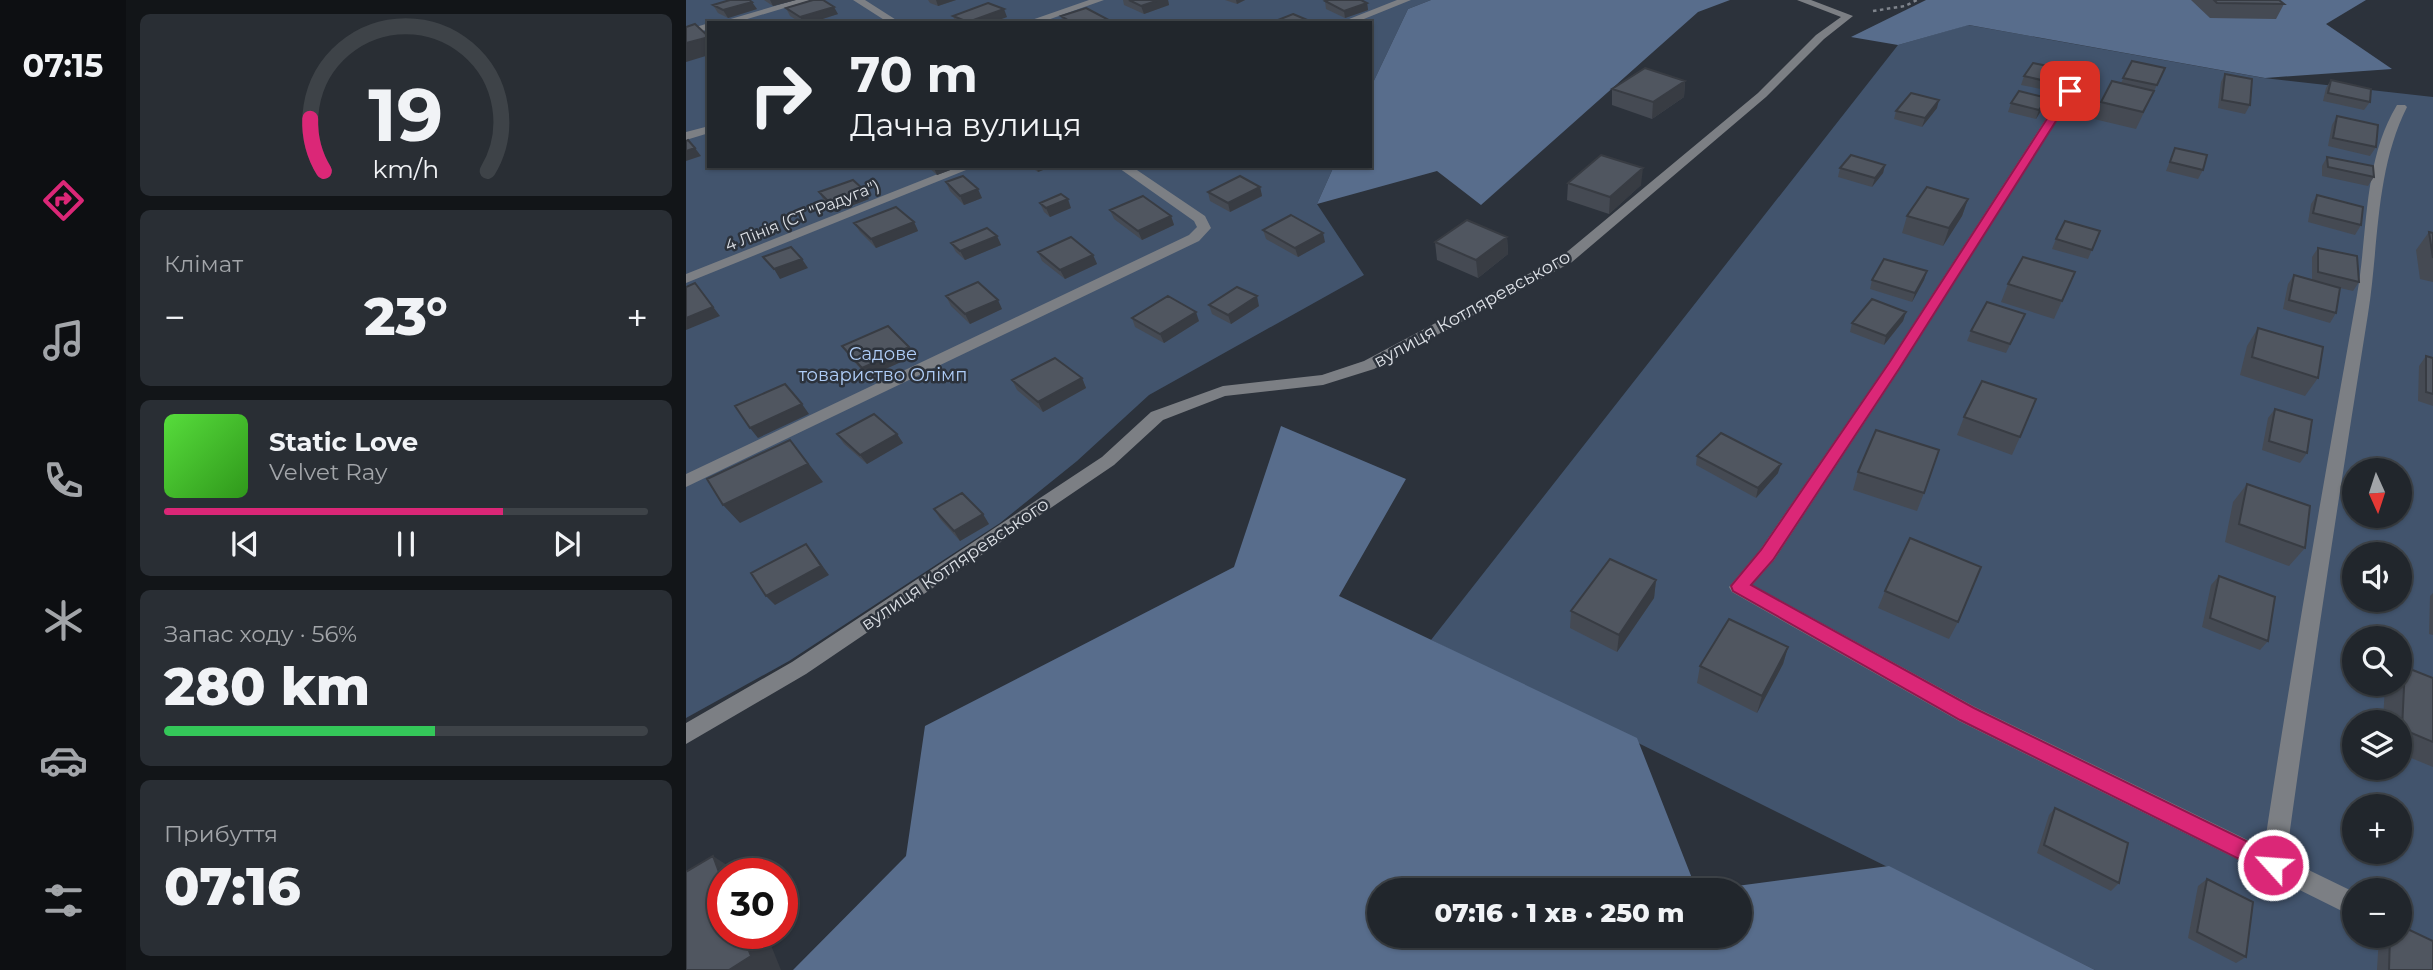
<!DOCTYPE html>
<html lang="uk">
<meta charset="utf-8">
<style>
body{margin:0;font-family:Montserrat,sans-serif;background:#292e34;color:#f1f3f6;height:100vh;display:flex;flex-direction:column;font-size:26px;white-space:nowrap}
*{box-sizing:border-box;margin:0}
p{font-size:23px;color:#a2a5a9}
.icon{flex:none;width:38px;height:38px;fill:none;stroke:currentColor;stroke-width:2;stroke-linecap:round;stroke-linejoin:round}
.map{position:relative;flex:1;overflow:hidden}
.side{display:flex;flex-direction:column;gap:14px;padding:14px;background:#121518;width:560px}
.side>*{flex:none}
.guide{position:absolute;left:21px;top:21px;width:665px;height:147px;border-radius:0px;box-shadow:0 2px 5px #0004,0 0 0 2px #3e4348;background:#21262c;color:#f1f3f6;overflow:hidden}
.needle{width:46px;rotate:177deg}
.controls{position:absolute;left:1656px;top:458px;display:grid;gap:14px}
.controls a{display:grid;place-items:center;width:70px;height:70px;border-radius:50%;background:#21262c;box-shadow:0 2px 5px #0004,0 0 0 2px #3e4348;font-size:35px}
.speed{position:absolute;left:21px;top:858px;display:flex;gap:14px;font-size:35px;font-weight:700;text-align:center}
.speed>*{display:grid;place-content:center;width:91px;height:91px;border-radius:50%;background:#21262c;box-shadow:0 2px 5px #0004,0 0 0 2px #3e4348;line-height:1}
.speed .limit{border:10px solid #d22;background:#fff;color:#111}
.pin{position:absolute;display:grid;place-items:center;width:60px;height:60px;color:#fff;margin:-30px;border-radius:14px;box-shadow:0 4px 10px #0006}
.me{position:absolute;width:77px;margin:-38px;rotate:296deg;stroke-linejoin:round;filter:drop-shadow(0 0 5px #0008)}
.turn{display:flex;align-items:center;gap:24px;height:147px;padding:0 28px;font-size:32px}
.turn .icon{width:91px;height:91px;stroke-width:2.5}
.turn b{display:block;font-size:49px;line-height:60px}
.big{font-size:52px;font-weight:800;line-height:1.1}
.side .tile{flex:1;display:flex;flex-direction:column;justify-content:center;gap:10px;min-width:0;padding:0 24px;border-radius:10px;background:#292e34}
.side .dial{align-items:center;gap:0}
.dial svg{height:182px;overflow:visible;fill:none;stroke:#3e4348;stroke-width:7;stroke-linecap:round;text-anchor:middle}
.dial text{fill:#f1f3f6;stroke:none}
.song{display:flex;align-items:center;gap:21px}
.cover{width:84px;height:84px;border-radius:10px;background:linear-gradient(135deg,hsl(110 70% 55%),hsl(110 70% 35%))}
.played{height:7px;border-radius:4px;background:linear-gradient(90deg,#db2777 70%,#3e4348 70%)}
.keys{display:flex;justify-content:space-around;direction:ltr}
.heat{display:flex;justify-content:space-between;align-items:center;font-size:38px;direction:ltr}
.charge{height:10px;border-radius:5px;background:linear-gradient(90deg,#34c759 56%,#3e4348 0)}
.trip{position:absolute;left:681px;top:878px;width:385px;height:70px;border-radius:35px;background:#21262c;box-shadow:0 2px 5px #0004,0 0 0 2px #3e4348;font-weight:800;line-height:70px;text-align:center}
main{display:flex;flex:1;min-height:0}
.tab-bar{display:flex;flex-direction:column;width:126px;justify-content:space-around;align-items:center;background:#0d0f12;color:#a2a5a9}
.tab-bar .icon{width:49px;height:49px}
.tab-bar .active{color:#db2777}
.tab-bar b{font-size:32px;color:#f1f3f6}
.map>svg:first-child{display:block}
</style>
<main>
<nav class="tab-bar">
<b>07:15</b>
<svg class="icon active" aria-label="directions" viewBox="0 0 24 24"><path d="M12 3l9 9-9 9-9-9zM9 14v-3h6M13 9l2 2-2 2"/></svg>
<svg class="icon" aria-label="music" viewBox="0 0 24 24"><path d="M9 18V5l10-2v13"/><circle cx="6" cy="18" r="3"/><circle cx="16" cy="16" r="3"/></svg>
<svg class="icon" aria-label="phone" viewBox="0 0 24 24"><path d="M5 4h4l2 5-3 2q2 4 5 5l2-3 5 2v4C11 20 4 13 5 4z"/></svg>
<svg class="icon" aria-label="climate" viewBox="0 0 24 24"><path d="M12 3v18M4 7l16 10M4 17L20 7"/></svg>
<svg class="icon" aria-label="car" viewBox="0 0 24 24"><path d="M5 17H2v-5l4-1 3-4h7l3 4 3 1v5h-3M9 17h6M6 11h13"/><circle cx="7" cy="17" r="2"/><circle cx="17" cy="17" r="2"/></svg>
<svg class="icon" aria-label="filters" viewBox="0 0 24 24"><path d="M4 7h16M4 17h16"/><circle cx="9" cy="7" r="2"/><circle cx="15" cy="17" r="2"/></svg>
</nav>
<section class="side">
<div class="tile dial"><svg viewBox="0 0 100 80">
<path d="M14 69A42 42 0 1 1 86 69"/>
<path d="M14 69A42 42 0 0 1 8 46" stroke="#db2777"/>
<text x="50" y="56" font-size="32" font-weight="700">19</text>
<text x="50" y="72" font-size="11">km/h</text>
</svg></div>
<div class="tile"><p>Клімат</p>
<div class="heat"><a>−</a><b class="big">23°</b><a>+</a></div>
</div>
<div class="tile">
<div class="song"><i class="cover"></i><div><b>Static Love</b><p>Velvet Ray</p></div></div>
<div class="played"></div>
<div class="keys"><svg class="icon" aria-label="previous" viewBox="0 0 24 24"><path d="M18 5L8 12l10 7zM5 5v14"/></svg><svg class="icon" aria-label="pause" viewBox="0 0 24 24"><path d="M8 5v14M16 5v14"/></svg><svg class="icon" aria-label="next" viewBox="0 0 24 24"><path d="M6 5l10 7-10 7zM19 5v14"/></svg></div>
</div>
<div class="tile"><p>Запас ходу · 56%</p><b class="big">280 km</b><div class="charge"></div></div>
<div class="tile"><p>Прибуття</p><b class="big">07:16</b></div>
</section>
<div class="map">
<svg width="1747" height="970" viewBox="0 0 1747 970">
<rect width="100%" height="100%" fill="#2c323b"/>
<path fill="#42546d" fill-rule="evenodd" d="M0,0H745L722,9L684,89V23H23V166H648L631,204L678,275L463,395L391,461L314,523L103,661L0,718Z
M1282,25L1578,78L1747,97V970H1409L745,640L1212,45ZM1668,471H1713V516H1668ZM1668,555H1713V600H1668ZM1668,639H1713V684H1668ZM1668,723H1713V768H1668ZM1668,807H1713V852H1668ZM1668,891H1713V936H1668Z"/>
<path fill="#586d8c" d="M745,0H1044L1012,12L795,205L751,171L631,204L648,166H684V89L722,9Z
M1240,0H1680L1640,24L1706,69L1579,78L1283,25L1212,45L1165,37Z
M595,426L720,479L653,596L951,738L1011,891H693V936H1054V891H1013L1203,866L1409,970H107L220,856L239,726L548,567Z"/>
<g fill="none" stroke-linecap="round" stroke-linejoin="round">
<path stroke="#7f848c" stroke-width="2.5" stroke-dasharray="3.5 3.5" stroke-linecap="butt" d="M1187,11L1219,6L1231,0"/>
<path fill="#7c7f84" fill-rule="evenodd" d="M109,0H125L48,23H31Z
M167,0H179L215,23H203Z
M403,0H418L353,23H337Z
M711,0H725L668,23H653Z
M1111,0H1125L1167,16L1138,39L1080,97L886,262L688,369L637,385L539,396L477,420L428,465L120,674L0,744V723L106,662L416,457L465,412L537,386L636,375L678,361L876,256L1072,93L1130,35L1155,17Z
M23,23V29L0,36V30Z
M1394,66L1403,68L1213,370L1088,560L1066,585L1289,707L1578,848C1606,663 1638,479 1671,295C1682,232 1677,161 1711,105H1719L1721,107C1689,171 1693,245 1682,314C1653,495 1625,677 1600,859L1668,892V917L1273,721L1046,592L1043,587L1074,550L1203,362Z
M23,126V133L0,140V132Z
M272,166H290L0,283V274Z
M430,166H445L519,216L525,228L513,241L0,487V474L503,235L511,227L508,221Z"/>
</g>
<path fill="#454a53" d="M78,0H110L87,6Z
M242,0H270L252,6L244,3Z
M437,0H482L483,5L458,14L438,5Z
M539,0H559L551,4Z
M1505,0H1593L1598,4L1590,19L1524,18Z
M639,1L681,3L682,10L659,18L640,9Z
M27,5L71,9L42,18L32,13Z
M100,8L152,14L124,23H115L104,16Z
M267,16L321,17L304,23H270Z
M375,16L421,19L422,23H377Z
M1446,61L1479,68L1450,129L1408,119L1415,102L1435,83Z
M1376,69L1373,78L1365,91L1335,85L1338,76Z
M1539,74L1564,105L1559,114L1532,108L1535,82Z
M1645,80L1684,102L1678,110L1637,101L1640,88Z
M999,81L998,97L966,119L926,105V89Z
M1361,98L1358,106L1350,119L1322,112L1325,103Z
M1251,108L1236,127L1208,119L1210,111Z
M1651,116L1690,147L1684,156L1642,146L1646,125Z
M1489,148L1517,170L1512,179L1480,171Z
M1641,157L1688,177L1682,186L1636,176V166Z
M1199,165L1197,173L1186,187L1152,177L1154,168Z
M241,166H275L251,175Z
M343,166H367L352,172Z
M260,182L296,198L278,205L264,191Z
M882,183L955,185L923,214L881,200Z
M574,187L576,196L544,212L524,201L522,192Z
M133,192L183,199L149,212L138,201Z
M1631,195L1675,225L1669,235L1622,222L1625,204Z
M1282,199L1276,216L1257,246L1216,233L1221,216Z
M354,203L385,208L364,217L358,212Z
M424,210L485,216L488,225L456,240L428,219Z
M228,222L232,231L190,248L174,232L168,223Z
M577,230L639,242L612,257L580,239Z
M1414,231L1402,259L1366,249L1370,239Z
M1743,232L1747,233V282L1734,279L1730,250Z
M311,236L315,245L279,260L270,252L265,243Z
M821,237L822,254L792,278L751,260L749,242Z
M1632,248L1673,282L1667,291L1654,288L1650,313L1644,323L1597,309L1602,284L1608,275L1626,280V257Z
M352,252L407,255L411,264L379,279L356,261Z
M1241,271L1238,280L1226,302L1184,289L1186,280Z
M1389,272L1368,319L1315,302L1322,284Z
M260,296L316,309L284,324L265,306Z
M523,305L573,306L545,324L526,314Z
M1220,312L1217,321L1198,345L1164,332L1166,323Z
M1339,314L1320,353L1281,341L1285,331Z
M446,318L513,321L478,343L449,327Z
M1572,328L1632,378L1619,396L1554,375L1561,346Z
M156,346L228,356L182,377L162,355Z
M1740,356L1747,358V406L1732,401L1733,366Z
M396,378L400,388L357,412L331,390L326,380Z
M1589,409L1621,453L1614,463L1576,450L1582,418Z
M1278,417L1334,437L1326,455L1271,435Z
M151,434H211L217,443L181,464L158,444Z
M1011,456L1092,473L1070,498L1010,465Z
M1172,472L1238,493L1231,511L1167,490Z
M1561,484L1619,548L1603,566L1539,542L1547,502Z
M248,509L303,524L274,541L254,519Z
M1533,576L1582,641L1574,650L1516,627L1525,585Z
M970,580L968,598L931,652L884,628L885,611Z
M1199,591L1272,622L1263,639L1192,608Z
M1747,593V635L1743,634L1744,596Z
M1102,647L1097,664L1071,713L1011,683L1014,666Z
M1719,667L1747,678V767L1713,753V723H1697L1699,684H1713V672Z
M1369,808L1433,883L1425,891L1351,853L1363,815Z
M1521,879L1560,957L1550,963L1502,938L1512,886Z
M1693,936H1713L1747,970H1691Z"/>
<path fill="#383c43" d="M84,0H110L87,6Z
M250,0H270L252,6Z
M473,0H482L483,5L458,14L455,6Z
M550,0H559L551,4Z
M66,2L71,9L42,18L37,10Z
M681,3L682,10L659,18L658,11Z
M148,7L152,14L124,23H117L114,17Z
M318,9L321,17L304,23L282,22Z
M23,37V55L0,62V43Z
M1376,69L1373,78L1365,91L1368,83Z
M999,81L998,97L966,119L967,102Z
M1361,98L1358,106L1350,119L1353,110Z
M1253,100L1251,108L1236,127L1239,118Z
M9,148L15,156L0,161V151Z
M1199,165L1197,173L1186,187L1189,178Z
M247,166H275L251,175Z
M350,166H367L352,172Z
M957,168L955,185L923,214L924,197Z
M574,187L576,196L544,212L542,203Z
M292,189L296,198L278,205L274,196Z
M178,190L183,199L149,212L144,203Z
M382,199L385,208L364,217L360,208Z
M1282,199L1276,216L1257,246L1263,228Z
M485,216L488,225L456,240L452,231Z
M228,222L232,231L190,248L185,239Z
M637,233L639,242L612,257L609,248Z
M311,236L315,245L279,260L274,251Z
M821,237L822,254L792,278L790,260Z
M407,255L411,264L379,279L374,270Z
M116,259L122,268L94,279L88,269Z
M1241,271L1238,280L1226,302L1229,293Z
M9,283L34,316L0,330V318Z
M571,296L573,306L545,324L542,315Z
M312,300L316,309L284,324L279,314Z
M510,312L513,321L478,343L474,334Z
M1220,312L1217,321L1198,345L1200,336Z
M223,347L228,356L182,377L176,368Z
M396,378L400,388L357,412L352,402Z
M116,404L123,414L72,438L64,428Z
M211,434L217,443L181,464L174,455Z
M104,440L137,482L54,523L37,505Z
M1095,464L1092,473L1070,498L1072,488Z
M297,514L303,524L274,541L268,531Z
M120,544L128,554L143,575L89,605L80,596Z
M970,580L968,598L931,652L933,635Z
M1102,647L1097,664L1071,713L1076,696Z
M27,856L53,873H37V883Z
M56,933H80L95,970H43Z"/>
<path fill="#505660" stroke="#383c43" stroke-width="2" d="M44,0H63L66,2L37,10L27,5Z
M127,0H137L148,7L114,17L100,8Z
M443,0H473L455,6Z
M642,0H675L681,3L658,11L639,1Z
M1528,0H1593L1598,4L1531,3Z
M302,3L318,9L282,22L267,16Z
M400,8L421,19L410,23H387L375,16Z
M607,14L626,22H587Z
M9,24L23,37L0,43V27Z
M1446,61L1479,68L1471,85L1437,78Z
M1347,63L1376,69L1368,83L1338,76Z
M959,68L999,81L967,102L926,89Z
M1539,74L1566,79L1564,105L1536,100Z
M1645,80L1685,89L1684,102L1642,93Z
M1426,81L1468,91L1457,112L1415,102Z
M1333,91L1361,98L1353,110L1325,103Z
M1225,93L1253,100L1239,118L1210,111Z
M1651,116L1692,125L1690,147L1647,138Z
M2,140L9,148L0,151V141Z
M1489,148L1521,155L1517,170L1484,162Z
M915,155L957,168L924,197L882,183Z
M1165,155L1199,165L1189,178L1154,168Z
M1641,157L1687,166L1688,177L1642,167Z
M277,176L292,189L274,196L260,182Z
M554,176L574,187L542,203L522,192Z
M167,180L178,190L144,203L133,192Z
M1241,187L1282,199L1263,228L1221,216Z
M375,194L382,199L360,208L354,203Z
M1631,195L1677,207L1675,225L1627,213Z
M457,196L485,216L452,231L424,210Z
M210,207L228,222L185,239L168,223Z
M605,215L637,233L609,248L577,230Z
M781,220L821,237L790,260L749,242Z
M1379,221L1414,231L1406,250L1370,239Z
M301,228L311,236L274,251L265,243Z
M1743,232L1747,233V258Z
M385,237L407,255L374,270L352,252Z
M105,247L116,259L88,269L77,257Z
M1632,248L1671,256L1673,282L1632,272Z
M1337,257L1389,272L1376,301L1322,284Z
M1198,259L1241,271L1229,293L1186,280Z
M1608,275L1654,288L1650,313L1603,300Z
M292,282L312,300L279,314L260,296Z
M9,283L27,307L0,318V287Z
M551,287L571,296L542,315L523,305Z
M482,296L510,312L474,334L446,318Z
M1186,299L1220,312L1200,336L1166,323Z
M1301,302L1339,314L1324,344L1285,331Z
M202,326L223,347L176,368L156,346Z
M1572,328L1637,347L1632,378L1566,357Z
M1740,356L1747,358V394L1740,392Z
M369,358L396,378L352,402L326,380Z
M1296,381L1350,399L1334,437L1278,417Z
M99,384L116,404L64,428L49,406Z
M1589,409L1626,420L1621,453L1583,441Z
M188,414L211,434L174,455L151,434Z
M1190,430L1253,450L1238,493L1172,472Z
M1035,433L1095,464L1072,488L1011,456Z
M104,440L122,464L37,505L21,479Z
M1561,484L1624,506L1619,548L1553,524Z
M276,493L297,514L268,531L248,509Z
M1224,538L1295,567L1272,622L1199,591Z
M120,544L135,566L80,596L65,573Z
M924,559L970,580L933,635L885,611Z
M1533,576L1589,597L1582,641L1524,618Z
M1043,619L1102,647L1076,696L1014,666Z
M1719,667L1747,678V742L1716,729Z
M1369,808L1442,843L1433,883L1358,845Z
M27,856L37,883V933H56L65,956L43,970H0V872Z
M1521,879L1567,902L1560,957L1511,932Z
M1713,925L1747,941V970H1703L1704,936H1713Z"/>
<path fill="#db2777" stroke="#8e194d" stroke-width="2" d="M1384,88L1389,91L1213,369L1087,560L1065,585L1288,708L1595,858L1598,865L1595,873L1587,876L1274,720L1047,591L1045,586L1075,550L1203,363L1379,91Z"/>
<g text-anchor="middle" stroke-width="5" stroke-linejoin="round" paint-order="stroke">
<g font-size="16" fill="#dde1e7" stroke="#2c323b">
<text transform="translate(116 215) rotate(-22)" y="6">4 Лінія (СТ "Радуга")</text>
</g>
<g font-size="18" fill="#dde1e7" stroke="#2c323b">
<text transform="translate(786 309) rotate(-29)" y="6">вулиця Котляревського</text>
<text transform="translate(269 564) rotate(-34)" y="6">вулиця Котляревського</text>
</g>
<g font-size="18" fill="#b0cef8" stroke="#2c323b">
<text x="197" y="360">Садове<tspan x="197" dy="21">товариство Олімп</tspan></text>
</g>
</g>
</svg>
<div class="controls">
<a><svg class="needle" viewBox="-14 -14 28 28"><path d="M0-13l5 13h-10z" fill="#e53935"/><path d="M0 13l5-13h-10z" fill="#a2a5a9"/></svg></a>
<a><svg class="icon" aria-label="sound" viewBox="0 0 24 24"><path d="M4 9h4l5-4v14l-5-4H4zM17 9q2 3 0 6"/></svg></a>
<a><svg class="icon" aria-label="search" viewBox="0 0 24 24"><circle cx="10" cy="10" r="6"/><path d="M15 15l6 6"/></svg></a>
<a><svg class="icon" aria-label="layers" viewBox="0 0 24 24"><path d="M12 4l9 5-9 5-9-5zM3 14l9 5 9-5"/></svg></a>
<a>+</a>
<a>−</a>
</div>
<div class="speed"><div class="limit">30</div></div>
<div class="pin" style="left:1384px;top:91px;background:#d93025"><svg class="icon" aria-label="arrive" viewBox="0 0 24 24"><path d="M6 21V4h12l-3 4 3 4H6"/></svg></div>
<svg class="me" style="left:1587px;top:865px" viewBox="-20 -20 40 40"><circle r="17" fill="#db2777" stroke="#fff" stroke-width="3"/><path d="M0-11L8 9 0 5-8 9z" fill="#fff"/></svg>
<div class="trip">07:16 · 1 хв · 250 m</div>
<div class="guide">
<div class="turn"><svg class="icon" aria-label="right" viewBox="0 0 24 24"><path d="M7 20v-9h11M14 6l5 5-5 5"/></svg><div><b>70 m</b>Дачна вулиця</div></div>
</div>
</div>
</main>
